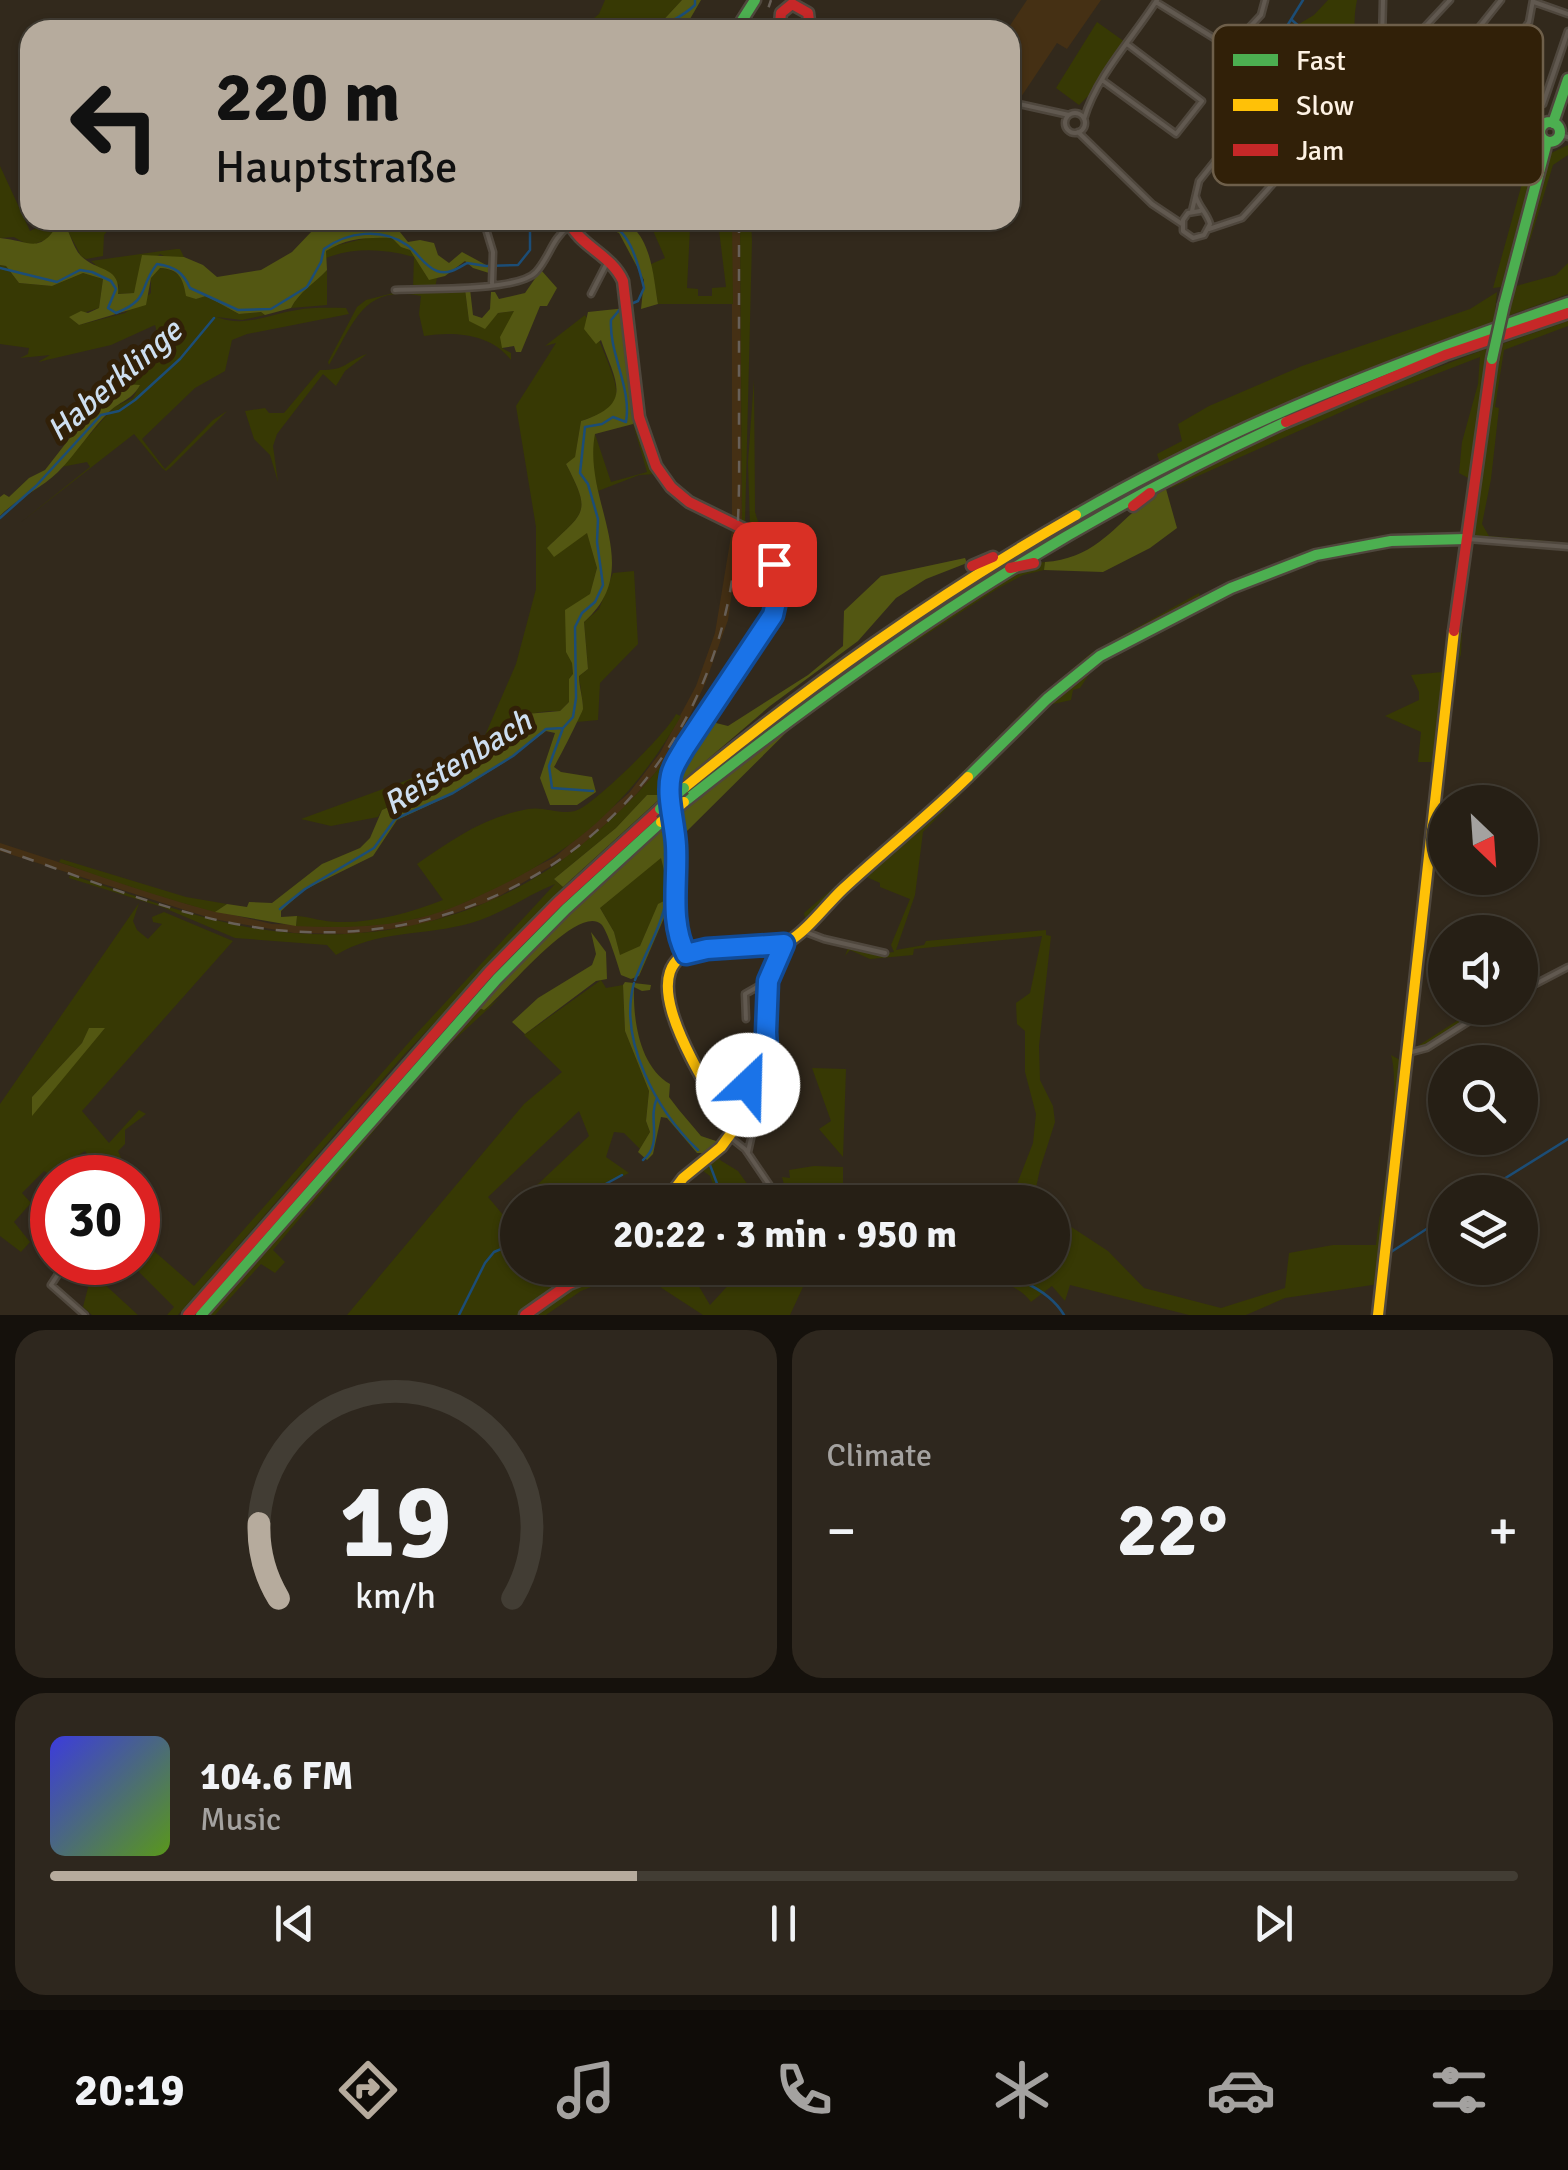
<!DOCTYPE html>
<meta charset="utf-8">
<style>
body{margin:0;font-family:Signika,sans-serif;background:#2e271e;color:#f1f3f6;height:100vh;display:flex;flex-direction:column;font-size:38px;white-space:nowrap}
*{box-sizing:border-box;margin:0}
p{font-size:32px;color:#a4a2a0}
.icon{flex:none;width:55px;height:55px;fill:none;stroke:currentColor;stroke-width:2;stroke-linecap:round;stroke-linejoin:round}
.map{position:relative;height:1315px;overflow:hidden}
.drawer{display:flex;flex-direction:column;gap:15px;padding:15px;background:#15110c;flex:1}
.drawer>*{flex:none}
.banner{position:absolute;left:20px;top:20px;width:1000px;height:210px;border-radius:30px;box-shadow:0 2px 8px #0004,0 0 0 2px #423d34;background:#b6ab9d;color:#111;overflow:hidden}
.needle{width:65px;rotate:155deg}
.tools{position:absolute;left:1428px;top:785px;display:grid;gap:20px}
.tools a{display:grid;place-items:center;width:110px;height:110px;border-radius:50%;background:#261f15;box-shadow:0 2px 8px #0004,0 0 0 2px #423d34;font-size:50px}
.speed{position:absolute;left:30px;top:1155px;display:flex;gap:20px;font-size:50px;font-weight:700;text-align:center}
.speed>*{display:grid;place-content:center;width:130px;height:130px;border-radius:50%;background:#261f15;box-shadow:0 2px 8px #0004,0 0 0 2px #423d34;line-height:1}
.speed .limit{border:15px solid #d22;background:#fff;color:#111}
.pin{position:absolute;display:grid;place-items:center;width:85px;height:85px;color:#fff;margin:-42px;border-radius:20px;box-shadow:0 5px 15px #0006}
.me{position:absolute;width:110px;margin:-55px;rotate:24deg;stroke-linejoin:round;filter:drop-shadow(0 0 8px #0008)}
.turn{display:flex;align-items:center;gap:35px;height:210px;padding:0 30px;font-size:45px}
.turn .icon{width:130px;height:130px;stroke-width:2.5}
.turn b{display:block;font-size:70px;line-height:85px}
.big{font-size:75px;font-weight:700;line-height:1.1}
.drawer .widget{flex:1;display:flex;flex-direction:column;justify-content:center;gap:15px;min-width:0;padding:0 35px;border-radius:30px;background:#2e271e}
.drawer .dial{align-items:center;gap:0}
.dial svg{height:260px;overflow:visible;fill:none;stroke:#423d34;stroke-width:7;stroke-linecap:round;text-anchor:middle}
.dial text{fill:#f1f3f6;stroke:none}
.song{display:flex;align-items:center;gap:30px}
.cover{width:120px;height:120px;border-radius:15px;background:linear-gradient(135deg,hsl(240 70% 55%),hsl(90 70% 35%))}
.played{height:10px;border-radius:5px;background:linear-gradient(90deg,#b6ab9d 40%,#423d34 40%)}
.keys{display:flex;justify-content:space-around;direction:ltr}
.heat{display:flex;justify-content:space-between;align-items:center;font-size:55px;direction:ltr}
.drawer .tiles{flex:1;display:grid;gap:15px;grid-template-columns:1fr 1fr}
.widget:last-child{grid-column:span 2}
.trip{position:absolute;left:500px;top:1185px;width:570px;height:100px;border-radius:50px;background:#261f15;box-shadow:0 2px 8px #0004,0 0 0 2px #423d34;font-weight:700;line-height:100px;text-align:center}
.tabs{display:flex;height:160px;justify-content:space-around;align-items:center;background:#0f0c08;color:#a4a2a0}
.tabs .icon{width:70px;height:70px}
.tabs .selected{color:#b6ab9d}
.tabs b{font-size:45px;color:#f1f3f6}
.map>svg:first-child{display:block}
</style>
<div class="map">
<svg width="1568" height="1315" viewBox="0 0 1568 1315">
<rect width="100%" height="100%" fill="#32291c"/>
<path fill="#453014" d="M1027,0H1101L1067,49L1057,43L1021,97L1010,95V30H1007Z
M732,220H740L742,520L732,518Z
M733,524L741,528L728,620L705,684L683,730L658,770L624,808L574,853L491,901L420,925L353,934L294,933L213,919L0,851V843L187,904L272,924L365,926L419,918L465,902L555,857L629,793L660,753L696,686L715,633Z"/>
<path fill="#373904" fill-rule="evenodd" d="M605,0H682L656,28L579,30L599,14Z
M1328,0H1357C1350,33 1359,58 1373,88L1364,91L1342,49L1336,53L1299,24L1314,15Z
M1097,22L1125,42L1092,92L1079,105L1056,88Z
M1390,90L1418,102L1528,128L1538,150L1501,287L1493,288L1534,140L1523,127L1404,100L1393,93L1376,103L1352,183L1348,184L1334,171L1363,120L1364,106Z
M1568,145V155L1553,165L1516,286L1556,275L1568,263V294L1505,317L1540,178L1549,154Z
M0,166L30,231L53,220H61L50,238L30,246L14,237L0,238Z
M62,220H117L104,235L103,256L86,259L81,256Z
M722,220H732L733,304H658L651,264L665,258L651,226L662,224L690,228L687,288L698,289V296H712V288L726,287L718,222Z
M740,220H751L752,241L745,522L742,520Z
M370,237L392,238C399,245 405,246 412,252C420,259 422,271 429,279L437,278L435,288H413L414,257C385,249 355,247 326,258V251L331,247Z
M176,249H180L184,257L168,258L160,254L140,272L134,293L117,294L119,285L91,261Z
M0,265L6,266L19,283L52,286L83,273L103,279L99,308L70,317L79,325L125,313L151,293V278L159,268C172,269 176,272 184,281V289L196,299L206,296L239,314L261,312L265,315L242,320L217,317C245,328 269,314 297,310C313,307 330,308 346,308L349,314L247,334L232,340L225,371L195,388L142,439L165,469L213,420L227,411L171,467L166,471L162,468L134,434L20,523L90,467L87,462L61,467L114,407L133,398L139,386L123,384C145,366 164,355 155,325L111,345L38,362L50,355L20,358L28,354L29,348L0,344Z
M327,270V305L291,308C299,292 314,283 327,270Z
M465,289L469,321L488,323L498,313L515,311L502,348L511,353V360C491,334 455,331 424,336L419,314L421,296C363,284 354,323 329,365L328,362L357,307L366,300L401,291Z
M1497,292L1494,322C1380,362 1270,412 1160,463L1157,454L1182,441L1178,424L1209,406L1302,366L1470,309Z
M585,315C596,331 602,347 609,365C623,400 618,409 581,421L575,458L566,464C592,514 585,511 547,548L587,532L597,568L572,663L573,674L569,679V702L560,711C502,710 517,738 481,762C451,782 416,796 382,810L378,817L331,826L301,819L405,781L469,753L483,740L516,664L536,589V527L516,406L556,343L545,346Z
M1568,321V326L1504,350L1495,407L1499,408L1491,479L1482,524L1489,536L1568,543V547L1474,540L1463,609L1461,654L1455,674L1413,1049L1477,1008H1490L1427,1048L1407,1053L1478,445L1499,345Z
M1488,348L1470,479L1459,473L1462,442L1478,384L1480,357L1366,401L1171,488L1168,484L1347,402Z
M367,354L345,371L336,386L323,374L277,434L273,446L278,482L270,455L254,439L245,411L265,408L269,413H284L320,370C348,370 344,362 367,354Z
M754,379L755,512C761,536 780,550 788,574C802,618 733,687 708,721C723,671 801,629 775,565C768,550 764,538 750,527L748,462Z
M637,410L644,446L658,474L639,475L598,491L590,456L595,434L611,482L647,472L633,424Z
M1045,562L1044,570L1023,575L997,589L809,710L676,816L690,802L847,678L993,584L1034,563Z
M634,571L638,644L600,683L598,720L577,722L583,705L579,676L588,669L584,622L599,609L613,573Z
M1199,593L1202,603L1086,668L1090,673L1080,688L1073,690L1071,700L1049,705L923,832L915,895L896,950L924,945L926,941L1046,930V935L1051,936L1039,1046L1040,1080L1053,1106L1055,1122L1040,1169L1033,1202H922L960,1194L997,1196L1014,1192L1033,1143L1036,1114L1025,1072V1031L1017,1024L1016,1003L1030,993L1042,936L914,949L913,955L870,959L850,950L845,956L849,945L885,953L894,952L891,945L910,899L880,887V883L860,874L806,923L804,913L926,808L1031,704L1091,653Z
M1442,672L1447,675L1438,762H1418L1421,732L1385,716L1419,700V692L1411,675Z
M676,714L681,716C635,796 581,847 498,887C473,899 446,912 419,918C379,928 336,928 296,926L297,916C310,917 324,922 338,922C374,923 409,913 443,900L417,864C453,839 484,817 528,809C544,806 560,815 575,811C592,807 669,731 676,714Z
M688,720L698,725C680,746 667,767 664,795H647L616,828L554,879L563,887L403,1056L178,1315H167L174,1307L130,1263L138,1262V1237L194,1286L418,1032L555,884C527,895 501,915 471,923C426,936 376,930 336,955L327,945L235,938L162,907L69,878L70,875C132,894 195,919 259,929C378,948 502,916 592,836C631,803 666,767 688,720Z
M661,857L667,883L666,901L658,905L640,946L620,956L614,932L600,908Z
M61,859L186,897L227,904L215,912C162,898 110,880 59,862Z
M139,903L133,921L137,930L148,939L162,924L153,922L152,917L164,912L233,941L82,1111L109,1143L139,1110L146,1114L125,1130V1144L118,1151L125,1167V1177H101L85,1151L49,1174L44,1171L22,1193L31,1203L14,1222L30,1242L21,1252L0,1236V1104ZM89,1029H104L32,1114V1097L82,1043Z
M601,980L606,988L623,985L625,1031L649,1091L646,1121L650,1132L640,1149L624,1133L614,1132L606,1157L629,1173L594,1190L590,1198L575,1202H519L589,1136L579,1111L488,1197L504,1216L517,1204L518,1268H688L710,1305L734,1279L729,1268H1052L1053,1215L1108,1251L1144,1288L1221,1308L1285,1288L1289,1253L1333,1245H1376C1381,1200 1402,1092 1391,1055L1404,1062L1379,1284L1285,1298L1246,1315H1189L1070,1285L1065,1301L1052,1286L1031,1302C1003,1261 886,1275 844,1284V1272L819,1275L806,1270L803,1287L790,1315H703L634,1270L581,1291L546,1315H347L524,1104L562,1072L524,1035Z
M501,997L451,1043L418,1079L273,1250L285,1262L275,1273L261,1264L215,1315H207L477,1007L484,1010Z
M812,1068L846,1069L843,1157L819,1129L831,1121Z
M717,1149L720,1160L738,1171L748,1185L742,1191L734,1187L744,1202H719L710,1176L695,1165Z
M814,1166L843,1167V1186L850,1194L868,1202H834L822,1191L785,1188L782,1177L790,1178L789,1170Z
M88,1269L138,1315H92L83,1307L91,1276Z"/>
<path fill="#535712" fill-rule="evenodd" d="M682,0H701L690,19L677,23L675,29L639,30L656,28Z
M61,220C70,229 72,247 81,256C97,272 121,266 118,294L134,293L142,255L184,257L203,265L217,277L261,270L292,252L312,231L346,220H372L396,227L408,242L420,240L434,243L438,255L449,263L462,252L488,266L489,273L473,268L465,261L445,276L429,280L410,250L401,247L392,238C369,237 346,238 326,251L327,270C315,283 299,292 291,308L265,315L261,312L239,314L206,296L196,299L186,296C183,278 179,269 160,268L151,278L146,305L79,325L69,317L81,311L88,313L99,308L103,279L83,273L52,286L19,283L6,266L0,265V238C32,241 39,256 61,220Z
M614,220C651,223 653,276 658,304L641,309L644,280L619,233L607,228Z
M541,270L557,288L547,306H540L521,352H516L514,346L502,348L500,337L514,311L498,313L485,329L469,321L465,289H470L473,315L482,318L490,309L491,292H495L499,299L525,293Z
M626,308L637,410L633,424L595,434C582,501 647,567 584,622L588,669L579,676C579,687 583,698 583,709C582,713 559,759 554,767L561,772L592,777L596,792L577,805H550L540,778L555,733L546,731L505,762L453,794L397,820L373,856L304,890L281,911V917L297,916L296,926L215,912L227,904L247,907L249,902L272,903L322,864L360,848L370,838L382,810L450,780L478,764L497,750L515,715L560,711L569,702V679L573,674L572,663L566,652L565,610L590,594L597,568L587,533L554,557L547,548C585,511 592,514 566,464L575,457L581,421C635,404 615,381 601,340L596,344L584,329L588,312Z
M123,384L140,385C132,400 122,400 110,411C91,429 77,453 58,472C41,489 17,498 0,516V497L4,494L9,497L29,478L45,470L87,416Z
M1166,489L1177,528L1150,548L1103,572L1044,570L1045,562C1105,558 1120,512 1166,489Z
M965,558L967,563L926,579L896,598L858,641L770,706L673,789L674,771L708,721L728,726L808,675L843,646L844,611L881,576Z
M809,710L685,833L681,844L685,870L680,873L676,816Z
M647,795H664L563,887L554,879L616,828Z
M668,823L670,853L674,856V910L667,911L639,976L631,979L621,975C618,965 607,929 601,924C577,903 504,995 484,1010L477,1007L588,895ZM661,858L667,883L666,900L658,904L640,946L620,955L614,932L600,908Z
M591,932L606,952L607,979L596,981L525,1034L512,1022L538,998L592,965L596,954Z
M625,982L651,985L650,990L642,991L634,987C633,1019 639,1066 670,1084L669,1097L679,1110L701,1136L719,1142L706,1153H697L667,1118L661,1117L653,1154L647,1160L638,1152L650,1132L646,1121L649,1091L625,1031L623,985Z
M89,1028H105L32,1116V1097L82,1043Z"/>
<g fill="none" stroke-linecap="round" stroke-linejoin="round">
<path stroke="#1c4d76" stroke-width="2.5" d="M1292,20C1349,70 1392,100 1349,180
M657,30C671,20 681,18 695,5V0
M1242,83L1276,44L1303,0
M573,225C583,226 593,219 604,222C631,228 638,265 644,288L638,301L621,308L611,320C609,354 632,388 626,422L613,417L602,424L585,427L580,473L588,484L598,519L597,542L603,585L595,602L582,613L575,627L576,698L573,717L563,728L549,766L552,788L593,791
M0,268L57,282L80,270L92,272L111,281L116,289L108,308L116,313C151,299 138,288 157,264C175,267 183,272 190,288L238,310L271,309L307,287L321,262L324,249C347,232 382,227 407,245C417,252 425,267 437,271C448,275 457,269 467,263L486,266L518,265L530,250V220
M0,518L36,486L101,415L119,411L135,400L180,359L214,318
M280,909L305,889L374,848L395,819L453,793L513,756L546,729L563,728
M635,980C656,926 673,916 665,854
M634,983C618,1041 657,1111 698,1150
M643,1160C664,1143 647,1120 657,1098
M710,1165L724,1202
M1483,1192L1568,1139
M573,1202L622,1175
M1391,1252L1445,1217
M974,1268C1006,1273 1047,1286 1064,1315
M459,1315L485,1263L494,1252L518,1242"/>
<defs>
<path id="street" d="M1383,0L1382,41L1395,85
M1450,0L1422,30L1419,39L1425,48L1450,58L1458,54L1501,0
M1156,2L1230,48L1261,15L1265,0
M1534,2L1568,14
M809,25L821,30
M1102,80L1176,134L1202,101L1127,44
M1395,85C1438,113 1494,106 1540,128
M1010,102L1069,115
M1543,104L1568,31
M1482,112L1496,71L1529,22L1533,0
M1065 123a10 10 0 1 1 20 0a10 10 0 1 1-20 0Z
M1084,119C1097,75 1133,38 1157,0
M1246,123L1271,145
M1078,132L1152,204L1182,224
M1560,135L1568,137
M1224,150L1247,169
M1196,197C1199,207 1208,215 1210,224L1204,235L1193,238L1183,231V220L1188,213L1200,211
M1192,211L1199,181L1259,106
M478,220L486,229L499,220
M723,220L725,221
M486,229L493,252L492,283
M1209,229L1242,218L1323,128L1395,85
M395,290C423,288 518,292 536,272C549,258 552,239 568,227
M591,294L609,259
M1468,539L1568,547
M803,931L824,939L885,953
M1520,992L1568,967
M746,1019L745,994L766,982
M1408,1053L1427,1048L1490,1008
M730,1137L745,1149L781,1202
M748,1152L752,1134L748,1085L768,1065L765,1032L768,981L784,944
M66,1262L51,1285L85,1315"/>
<path id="fast" d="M736,30L755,0
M1540 132a10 10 0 1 1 20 0a10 10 0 1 1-20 0Z
M1553,123L1568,79
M1504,305L1547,142
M1076,515C1231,425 1399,361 1568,303
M968,777L1047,699L1100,656L1231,588L1316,555L1391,541L1466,539
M684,802C877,649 1062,525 1286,422
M201,1315L497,979L566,909L661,822"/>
<path id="slow" d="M684,788C811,684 933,597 1076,515
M665,1202L683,1178L721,1147L732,1132C716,1096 620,966 698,950C721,945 768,954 788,942C808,930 826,905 843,889C884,851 928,816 968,777
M1378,1315L1454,631"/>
<path id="jam" d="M785,30L780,23L781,13L792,4L808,13L809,21L805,30
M568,220C580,247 611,254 623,281L639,417L656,466L671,487L689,502L748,531L764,543L774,560L778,583L773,615L673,768L671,800
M1286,422L1445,355L1568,313
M1133,506L1150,493
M972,566L993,557
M1010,568L1034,563
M1454,631L1492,359
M672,813C676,860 667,909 686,954
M188,1315L489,972L558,902L660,809
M525,1315L569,1284L609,1268"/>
</defs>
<use href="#street" stroke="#4f473d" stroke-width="9"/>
<use href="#fast" stroke="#4f473d" stroke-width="15"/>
<use href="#slow" stroke="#4f473d" stroke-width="15"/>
<use href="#jam" stroke="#4f473d" stroke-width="15"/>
<use href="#street" stroke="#615950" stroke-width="4"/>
<use href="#fast" stroke="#4caf50" stroke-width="10"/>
<use href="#slow" stroke="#ffc107" stroke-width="10"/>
<use href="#jam" stroke="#c62828" stroke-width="10"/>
<path stroke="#686058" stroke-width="2.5" stroke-dasharray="12 12" stroke-linecap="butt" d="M761,30L771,0
M0,849C83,877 174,916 260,928C484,959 685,821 729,597C741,537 739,477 739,417C739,351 739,286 739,220"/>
<defs>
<path id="fast-bridge" d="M1492,359L1504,305
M660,809L684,788"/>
<path id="slow-bridge" d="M661,822L684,802"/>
</defs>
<use href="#fast-bridge" stroke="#4f473d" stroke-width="15" stroke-linecap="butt"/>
<use href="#slow-bridge" stroke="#4f473d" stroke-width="15" stroke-linecap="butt"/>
<use href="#fast-bridge" stroke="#4caf50" stroke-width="10"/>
<use href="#slow-bridge" stroke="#ffc107" stroke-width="10"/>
</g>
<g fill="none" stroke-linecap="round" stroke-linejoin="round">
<defs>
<path id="route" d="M748,1085L768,1065L766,1032L768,981L784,944L707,949L686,954C669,922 678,881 676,846C675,823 666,797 671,775C673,765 680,756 685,747L773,615L778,593L774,564"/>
</defs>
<use href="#route" stroke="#114b97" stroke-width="25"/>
<use href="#route" stroke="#1a73e8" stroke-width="18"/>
</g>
<g text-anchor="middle" stroke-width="10" stroke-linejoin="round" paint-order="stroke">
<g font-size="32" font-style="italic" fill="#cddef0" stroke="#312008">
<text transform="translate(114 380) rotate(-41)" y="11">Haberklinge</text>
<text transform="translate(457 762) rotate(-32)" y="11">Reistenbach</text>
</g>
</g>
<rect x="1213" y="25" width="330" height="160" rx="15" fill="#312008" stroke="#6e5f4a" stroke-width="2.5"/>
<rect x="1233" y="54" width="45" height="12" fill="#4caf50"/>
<rect x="1233" y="99" width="45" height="12" fill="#ffc107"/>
<rect x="1233" y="144" width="45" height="12" fill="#c62828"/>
<g font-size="28" fill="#fdf1e3">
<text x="1296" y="70">Fast</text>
<text x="1296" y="115">Slow</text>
<text x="1296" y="160">Jam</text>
</g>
</svg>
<div class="tools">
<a><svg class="needle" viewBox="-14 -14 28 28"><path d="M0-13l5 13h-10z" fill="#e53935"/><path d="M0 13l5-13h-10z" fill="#a4a2a0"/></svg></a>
<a><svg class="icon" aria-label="sound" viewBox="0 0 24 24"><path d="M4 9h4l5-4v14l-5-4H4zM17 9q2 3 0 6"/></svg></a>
<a><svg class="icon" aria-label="search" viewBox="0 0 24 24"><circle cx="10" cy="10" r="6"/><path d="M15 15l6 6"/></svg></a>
<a><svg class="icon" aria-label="layers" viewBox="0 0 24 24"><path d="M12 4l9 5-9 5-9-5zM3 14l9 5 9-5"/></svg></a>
</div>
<div class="speed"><div class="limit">30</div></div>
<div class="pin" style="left:774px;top:564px;background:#d93025"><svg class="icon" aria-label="arrive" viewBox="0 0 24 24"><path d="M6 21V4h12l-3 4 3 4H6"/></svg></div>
<svg class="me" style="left:748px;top:1085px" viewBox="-20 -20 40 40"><circle r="19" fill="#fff"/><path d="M0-13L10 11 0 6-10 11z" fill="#1a73e8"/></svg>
<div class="trip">20:22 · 3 min · 950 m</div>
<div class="banner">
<div class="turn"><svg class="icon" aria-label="left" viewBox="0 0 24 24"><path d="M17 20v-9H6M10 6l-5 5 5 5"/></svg><div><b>220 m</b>Hauptstraße</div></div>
</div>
</div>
<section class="drawer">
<div class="tiles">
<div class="widget dial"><svg viewBox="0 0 100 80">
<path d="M14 69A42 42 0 1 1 86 69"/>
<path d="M14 69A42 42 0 0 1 8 46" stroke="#b6ab9d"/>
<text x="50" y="56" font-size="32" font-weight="700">19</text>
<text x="50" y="72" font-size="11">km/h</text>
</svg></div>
<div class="widget"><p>Climate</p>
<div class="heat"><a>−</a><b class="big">22°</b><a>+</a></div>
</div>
<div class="widget">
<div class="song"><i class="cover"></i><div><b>104.6 FM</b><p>Music</p></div></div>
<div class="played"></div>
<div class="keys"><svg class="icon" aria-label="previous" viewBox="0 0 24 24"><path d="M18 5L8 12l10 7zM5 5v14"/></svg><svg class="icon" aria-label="pause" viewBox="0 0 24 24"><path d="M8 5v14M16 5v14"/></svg><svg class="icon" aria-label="next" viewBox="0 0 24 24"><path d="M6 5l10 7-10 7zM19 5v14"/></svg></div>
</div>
</div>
</section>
<nav class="tabs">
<b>20:19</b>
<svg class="icon selected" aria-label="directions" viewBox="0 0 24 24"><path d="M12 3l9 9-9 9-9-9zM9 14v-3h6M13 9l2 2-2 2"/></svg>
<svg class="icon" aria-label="music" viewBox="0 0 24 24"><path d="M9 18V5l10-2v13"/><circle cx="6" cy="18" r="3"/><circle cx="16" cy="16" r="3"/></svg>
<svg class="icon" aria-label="phone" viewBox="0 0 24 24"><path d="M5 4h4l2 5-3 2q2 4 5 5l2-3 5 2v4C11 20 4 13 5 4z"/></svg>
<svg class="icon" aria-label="climate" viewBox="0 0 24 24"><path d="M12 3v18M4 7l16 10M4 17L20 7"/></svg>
<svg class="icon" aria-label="car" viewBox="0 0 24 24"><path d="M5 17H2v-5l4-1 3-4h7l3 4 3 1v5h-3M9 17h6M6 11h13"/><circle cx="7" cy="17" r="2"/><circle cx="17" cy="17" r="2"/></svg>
<svg class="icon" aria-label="filters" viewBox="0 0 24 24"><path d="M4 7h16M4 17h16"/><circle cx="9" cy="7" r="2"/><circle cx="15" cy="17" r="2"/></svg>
</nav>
